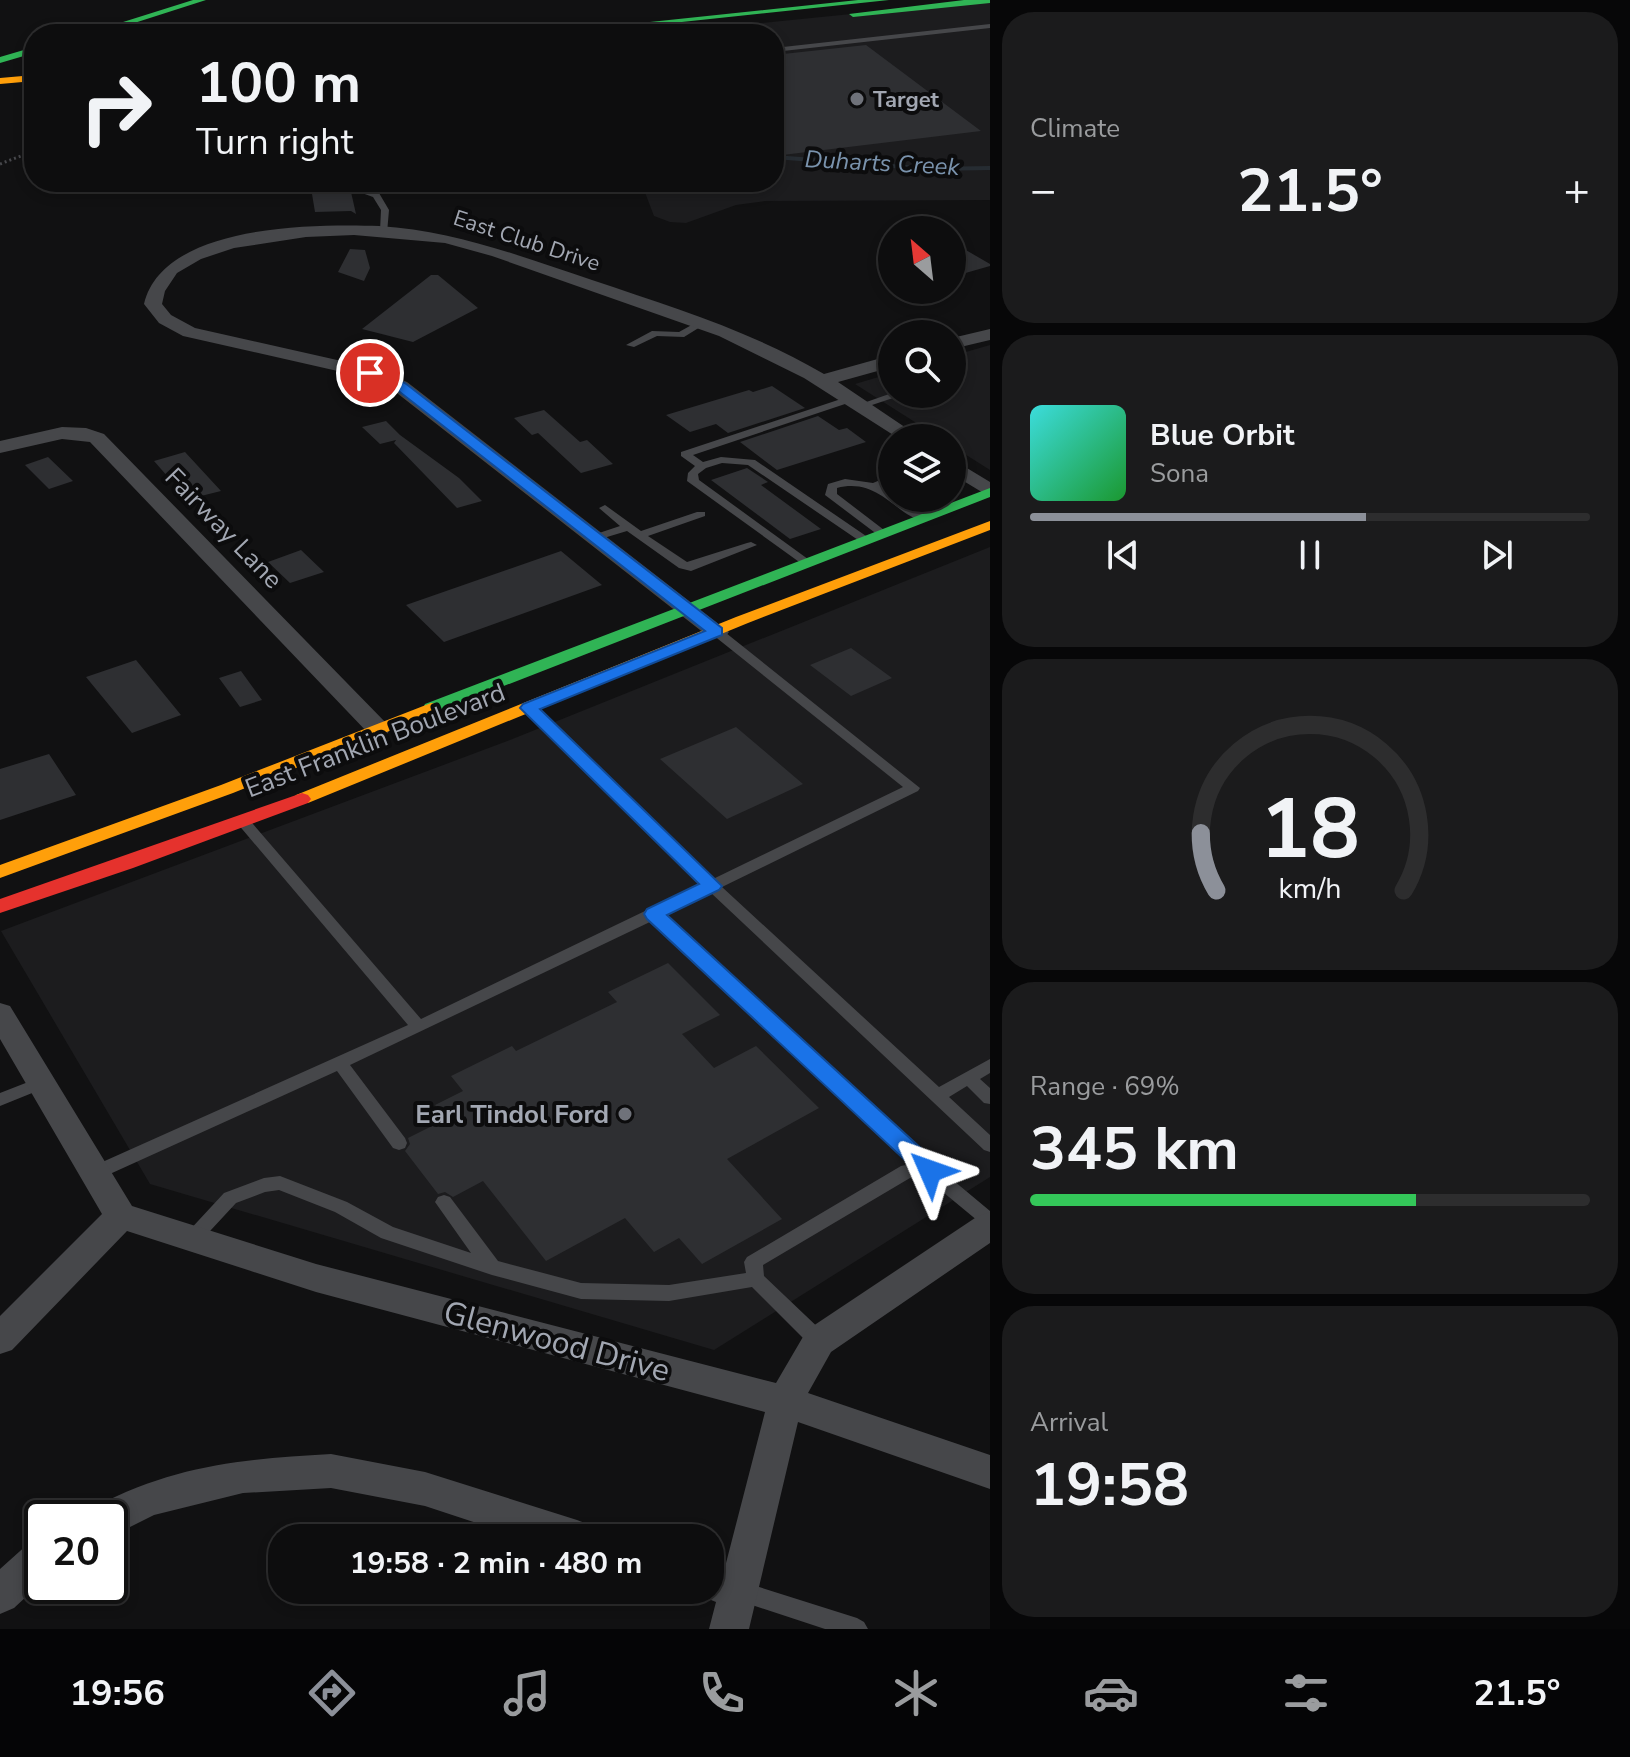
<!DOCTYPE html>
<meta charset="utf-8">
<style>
body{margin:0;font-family:"Nunito Sans",sans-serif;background:#1b1b1c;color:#f1f3f6;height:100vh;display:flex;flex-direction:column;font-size:30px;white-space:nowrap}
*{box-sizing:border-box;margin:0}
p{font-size:26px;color:#9a9c9e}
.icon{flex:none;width:44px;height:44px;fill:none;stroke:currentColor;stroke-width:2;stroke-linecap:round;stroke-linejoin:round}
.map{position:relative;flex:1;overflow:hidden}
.details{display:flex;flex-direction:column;gap:12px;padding:12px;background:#070708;width:640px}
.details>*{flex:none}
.top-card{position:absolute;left:24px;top:24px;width:760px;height:168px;border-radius:32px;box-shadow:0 4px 12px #0003,0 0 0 2px #2d2d2e;background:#0d0d0e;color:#f1f3f6;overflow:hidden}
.needle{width:52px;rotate:332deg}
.fabs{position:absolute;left:878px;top:216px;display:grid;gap:16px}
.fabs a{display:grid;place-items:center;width:88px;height:88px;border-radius:50%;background:#0d0d0e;box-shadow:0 4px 12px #0003,0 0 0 2px #2d2d2e;font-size:40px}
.speed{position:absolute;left:24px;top:1500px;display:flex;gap:16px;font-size:40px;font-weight:700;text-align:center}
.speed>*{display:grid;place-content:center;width:104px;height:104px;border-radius:50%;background:#0d0d0e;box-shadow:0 4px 12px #0003,0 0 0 2px #2d2d2e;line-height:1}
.speed .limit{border:4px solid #111;border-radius:12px;background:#fff;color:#111}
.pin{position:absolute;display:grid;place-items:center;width:68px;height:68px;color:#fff;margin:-34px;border:4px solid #fff;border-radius:50%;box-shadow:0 2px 8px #0007}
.me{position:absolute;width:88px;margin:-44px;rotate:313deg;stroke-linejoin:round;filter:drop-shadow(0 0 6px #0008)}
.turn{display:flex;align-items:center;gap:28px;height:168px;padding:0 40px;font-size:36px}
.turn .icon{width:104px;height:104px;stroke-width:2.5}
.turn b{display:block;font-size:56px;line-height:68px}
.big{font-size:60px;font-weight:700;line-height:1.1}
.details .tile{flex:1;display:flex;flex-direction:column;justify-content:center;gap:12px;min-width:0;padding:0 28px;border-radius:32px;background:#1b1b1c}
.details .dial{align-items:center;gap:0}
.dial svg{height:208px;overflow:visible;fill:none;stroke:#2d2d2e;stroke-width:7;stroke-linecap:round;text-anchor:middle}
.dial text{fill:#f1f3f6;stroke:none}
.song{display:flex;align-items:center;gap:24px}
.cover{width:96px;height:96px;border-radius:12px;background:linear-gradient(135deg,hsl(180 70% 55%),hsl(130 70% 35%))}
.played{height:8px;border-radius:4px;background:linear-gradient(90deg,#8c9099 60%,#2d2d2e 60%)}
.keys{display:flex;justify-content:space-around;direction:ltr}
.heat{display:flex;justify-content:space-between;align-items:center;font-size:44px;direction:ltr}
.charge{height:12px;border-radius:6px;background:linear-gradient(90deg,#34c759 69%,#2d2d2e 0)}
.trip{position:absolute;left:268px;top:1524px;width:456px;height:80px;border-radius:32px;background:#0d0d0e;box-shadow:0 4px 12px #0003,0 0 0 2px #2d2d2e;font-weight:700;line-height:80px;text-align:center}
.dock{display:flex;height:128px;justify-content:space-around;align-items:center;background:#050506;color:#9a9c9e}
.dock .icon{width:56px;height:56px}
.dock .on{color:#8c9099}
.dock b{font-size:36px;color:#f1f3f6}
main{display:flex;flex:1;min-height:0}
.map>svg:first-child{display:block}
</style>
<main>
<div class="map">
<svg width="990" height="1629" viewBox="0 0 990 1629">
<rect width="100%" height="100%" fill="#111112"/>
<path fill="#1c1c1e" d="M990,0V200L765,201L736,205L686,223L670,222L654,216L641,182H774V34H652Z
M990,345V470L952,446V438H940L855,384L892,373V394H952V356Z
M990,547V1177L714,1350L150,1184L1,931L510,740Z"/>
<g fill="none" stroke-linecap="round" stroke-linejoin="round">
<path stroke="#262c32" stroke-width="4" d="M774,157L931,169L990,168"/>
</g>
<path fill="#2e2f32" d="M866,45L981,131L774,156V55Z
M299,182H325L327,189L351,192L356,214L351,211L315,212L312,194L318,192Z
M952,242L990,264V266L962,274L952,268Z
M350,249L365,250L370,268L364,281L338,272Z
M431,275H438L478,308L413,342L362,329Z
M772,386L805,408L728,433L716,424L690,432L666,415L749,390L753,392Z
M544,410L580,442L587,440L613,464L581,473L538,433L532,435L514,418Z
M818,416L839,430L847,428L866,442L777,470L740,442Z
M386,421L400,435L459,478L482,501L457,508L394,443L396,440L380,444L362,427Z
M185,452L221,491L193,498L175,475L168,477L154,461Z
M48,457L73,481L49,489L25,465Z
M747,468L768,482L761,485L821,529L790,539L711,480Z
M301,550L324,572L290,583L268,562Z
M561,551L602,585L444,642L406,605Z
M851,648L892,678L851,696L810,665Z
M136,660L181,715L132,733L86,677Z
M241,671L262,700L240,707L219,678Z
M736,727L803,784L727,819L660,759Z
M49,754L76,795L0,820V769Z
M668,963L720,1015L682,1034L714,1068L756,1046L819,1108L727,1159L782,1219L702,1264L679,1238L654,1252L625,1218L546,1261L483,1181L453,1197L445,1192L438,1194L405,1151L410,1144L408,1138L446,1119L435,1105L463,1091L451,1076L512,1046L516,1051L617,1002L608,992Z"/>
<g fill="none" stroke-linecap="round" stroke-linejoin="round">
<path stroke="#47484c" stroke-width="3" stroke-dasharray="2 3" stroke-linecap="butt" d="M0,164L34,151"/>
<path fill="#46474a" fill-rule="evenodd" d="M990,24V28L774,52V48Z
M328,182L349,183L379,193L389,210L387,233L380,231L381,210L373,197L348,188L327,186Z
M697,322L705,324L684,337L657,336L634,347L626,345L652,331L679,332Z
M892,393L905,394L860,409L855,406Z
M850,396L855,399L854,401L693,455L703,462L721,457L755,460L869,538V542H861L748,465L722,463L706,468L698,474L699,480L812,562L810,564H802L687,481L688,473L695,466L681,456V452Z
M892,475V482L883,487L892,492V498H901L926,516V520C900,522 881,476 837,488V494L888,533L886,535H878L825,495L828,484L845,479L873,483Z
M605,505L641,531L697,512H705V516L648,536L687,562L747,543L751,542L757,545L691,571L679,568L627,531L597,540L593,539V535L620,526L599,508Z
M717,628L721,629L920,788L918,791L722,887L939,1087L990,1059V1073L980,1079L990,1088V1104L984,1103L967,1086L949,1097L990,1135V1152L984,1150L710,892L664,915L936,1166L990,1211V1228L984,1226L926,1178H910L763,1265L764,1276L826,1335L828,1341L826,1347L819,1349L812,1347L752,1287L669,1301L581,1299L492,1275L381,1238L335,1212L279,1190L265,1192L236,1203L198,1244L192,1246L186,1244L183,1239L186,1234L224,1193L264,1178L280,1176L347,1202L393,1227L471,1253L435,1202L438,1197L444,1195L450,1197L498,1261L581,1283L669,1285L746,1273L744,1262L747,1257L901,1166L911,1164L652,921L350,1065L405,1138L407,1143L405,1148L399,1150L393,1148L337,1071L101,1178L95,1180L89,1178L86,1173L89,1168L408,1025L237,823L235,820L237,817H247L421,1019L701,884L524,711L522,708L524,705H534L713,879L903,787L713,635L711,632L713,629Z
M41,1077L47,1079L49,1083L47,1087L0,1106V1093Z
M740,1581L857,1618L864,1622L868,1629H825L740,1601L733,1598L730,1591L733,1584Z"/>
<path fill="#46474a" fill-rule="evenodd" d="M379,226C455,231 520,256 592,280C672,307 751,331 824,374L892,355V367L838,382L921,438H898L804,378L719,336L492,256L445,243L354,235L306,237L234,248L201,259L177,273L165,291L162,304L171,315L195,328L377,369L407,382L729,632L725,637H709L393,390L364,377L183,336L159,323L144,304C163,224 313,224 379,226Z
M990,329V340L952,349V338Z
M62,427L86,428L104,434L387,724L390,729L387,734H369L90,442L62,439L0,453V441Z
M952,459L990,482V497L952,474Z
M0,1003L10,1006L132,1206L316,1264L776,1383L807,1330L978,1216L990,1212V1243L831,1352L808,1393L990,1455V1489L798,1422L749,1629H709L716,1602L696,1594L695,1590H710V1562L725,1567L765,1412L316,1292L127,1231L12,1350L0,1354V1316L102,1214L0,1039Z
M331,1454L425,1472L577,1520L590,1525L596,1538H522L425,1506L331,1488L243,1493L154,1515L110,1537V1518H92L97,1506C175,1465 244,1459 331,1454Z
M42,1538V1582L14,1608L0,1614V1569L29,1543Z"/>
<path fill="#30b455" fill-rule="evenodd" d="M193,0H206L100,34H85Z
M858,0H889L569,34H536Z
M964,0H990V3L853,17L849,14Z
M34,47V53L0,63V57Z
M990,488V497L437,712H425L423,708L425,704Z"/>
<path fill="#ff9f0a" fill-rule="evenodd" d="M34,75V81L0,84V78Z
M990,521V530L748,623L308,803H296L293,799L296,795L736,617Z
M431,703L437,704L439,708L437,712L233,793L0,878V865L221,785Z"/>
<path fill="#e5322d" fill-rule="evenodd" d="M302,793L308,795L311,799L308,803L133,868L0,913V899Z"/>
</g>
<path fill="#1a73e8" stroke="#114b97" stroke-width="2" d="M365,370H374L405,383L722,628V635L540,709L722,886L719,890L667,915L938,1164L942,1171L938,1177L930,1180L923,1177L647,919L644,914L647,909L699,884L520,708L523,704L705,631L396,389L365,375Z"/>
<g fill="#6f727a" stroke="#0c0c0d" stroke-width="3">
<circle cx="857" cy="99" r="8"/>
<circle cx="625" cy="1114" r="8"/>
</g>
<g text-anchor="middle" stroke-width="8" stroke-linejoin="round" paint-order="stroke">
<g font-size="22" font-weight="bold" fill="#a2a7b2" stroke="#0c0c0d" text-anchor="start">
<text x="873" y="107">Target</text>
</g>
<g font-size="22" fill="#a2a7b2" stroke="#0c0c0d">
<text transform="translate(527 240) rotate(18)" y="8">East Club Drive</text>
</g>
<g font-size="24" font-style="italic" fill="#7a93ad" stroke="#0c0c0d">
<text transform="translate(882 163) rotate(3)" y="8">Duharts Creek</text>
</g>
<g font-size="26" fill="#a2a7b2" stroke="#0c0c0d">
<text transform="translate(224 528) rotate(46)" y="9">Fairway Lane</text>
<text transform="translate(375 740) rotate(-21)" y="9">East Franklin Boulevard</text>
</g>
<g font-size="26" font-weight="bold" fill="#a2a7b2" stroke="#0c0c0d" text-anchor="end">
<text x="609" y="1123">Earl Tindol Ford</text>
</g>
<g font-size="32" fill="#a2a7b2" stroke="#0c0c0d">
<text transform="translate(557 1341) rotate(15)" y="11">Glenwood Drive</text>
</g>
</g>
</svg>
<div class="fabs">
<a><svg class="needle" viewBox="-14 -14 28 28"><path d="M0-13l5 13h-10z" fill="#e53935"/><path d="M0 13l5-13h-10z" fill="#9a9c9e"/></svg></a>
<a><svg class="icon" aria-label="search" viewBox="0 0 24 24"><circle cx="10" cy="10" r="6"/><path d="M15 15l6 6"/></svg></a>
<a><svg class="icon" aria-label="layers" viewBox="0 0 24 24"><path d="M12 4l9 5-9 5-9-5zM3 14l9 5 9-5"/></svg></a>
</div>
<div class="speed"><div class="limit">20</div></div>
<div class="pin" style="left:370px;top:373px;background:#d93025"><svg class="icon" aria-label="arrive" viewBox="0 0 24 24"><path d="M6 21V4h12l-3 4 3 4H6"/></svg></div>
<svg class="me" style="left:930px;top:1171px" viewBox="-20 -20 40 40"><path d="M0-17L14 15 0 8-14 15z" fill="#1a73e8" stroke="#fff" stroke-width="4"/></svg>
<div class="trip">19:58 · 2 min · 480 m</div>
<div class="top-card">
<div class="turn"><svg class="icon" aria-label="right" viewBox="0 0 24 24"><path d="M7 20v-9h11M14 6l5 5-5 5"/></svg><div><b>100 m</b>Turn right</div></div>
</div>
</div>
<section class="details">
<div class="tile"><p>Climate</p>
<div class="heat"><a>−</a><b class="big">21.5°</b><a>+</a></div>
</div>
<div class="tile">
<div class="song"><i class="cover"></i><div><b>Blue Orbit</b><p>Sona</p></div></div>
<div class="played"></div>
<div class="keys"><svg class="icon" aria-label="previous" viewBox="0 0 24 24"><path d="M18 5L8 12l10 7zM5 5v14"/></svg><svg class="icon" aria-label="pause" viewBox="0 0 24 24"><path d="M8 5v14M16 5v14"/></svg><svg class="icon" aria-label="next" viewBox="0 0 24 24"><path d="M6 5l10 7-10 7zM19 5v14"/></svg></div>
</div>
<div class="tile dial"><svg viewBox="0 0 100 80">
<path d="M14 69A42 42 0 1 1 86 69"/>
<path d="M14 69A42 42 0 0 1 8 47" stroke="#8c9099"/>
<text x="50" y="56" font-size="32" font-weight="700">18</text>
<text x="50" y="72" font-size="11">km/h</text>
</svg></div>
<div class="tile"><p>Range · 69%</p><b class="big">345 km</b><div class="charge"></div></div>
<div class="tile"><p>Arrival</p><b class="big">19:58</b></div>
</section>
</main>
<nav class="dock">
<b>19:56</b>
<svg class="icon on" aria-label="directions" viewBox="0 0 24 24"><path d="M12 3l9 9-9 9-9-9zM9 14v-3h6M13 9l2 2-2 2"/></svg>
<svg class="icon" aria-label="music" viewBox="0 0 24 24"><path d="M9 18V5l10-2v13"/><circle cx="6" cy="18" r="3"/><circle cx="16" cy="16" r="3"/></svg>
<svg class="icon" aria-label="phone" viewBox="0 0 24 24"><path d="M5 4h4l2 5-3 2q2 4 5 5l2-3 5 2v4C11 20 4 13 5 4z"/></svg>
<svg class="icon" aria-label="climate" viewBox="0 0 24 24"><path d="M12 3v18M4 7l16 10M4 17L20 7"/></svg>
<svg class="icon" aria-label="car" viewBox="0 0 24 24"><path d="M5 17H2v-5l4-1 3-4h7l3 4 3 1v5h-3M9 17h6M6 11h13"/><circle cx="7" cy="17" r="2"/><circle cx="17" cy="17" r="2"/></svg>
<svg class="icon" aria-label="filters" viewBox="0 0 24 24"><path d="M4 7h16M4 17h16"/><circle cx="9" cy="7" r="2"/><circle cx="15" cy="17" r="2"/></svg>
<b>21.5°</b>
</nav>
